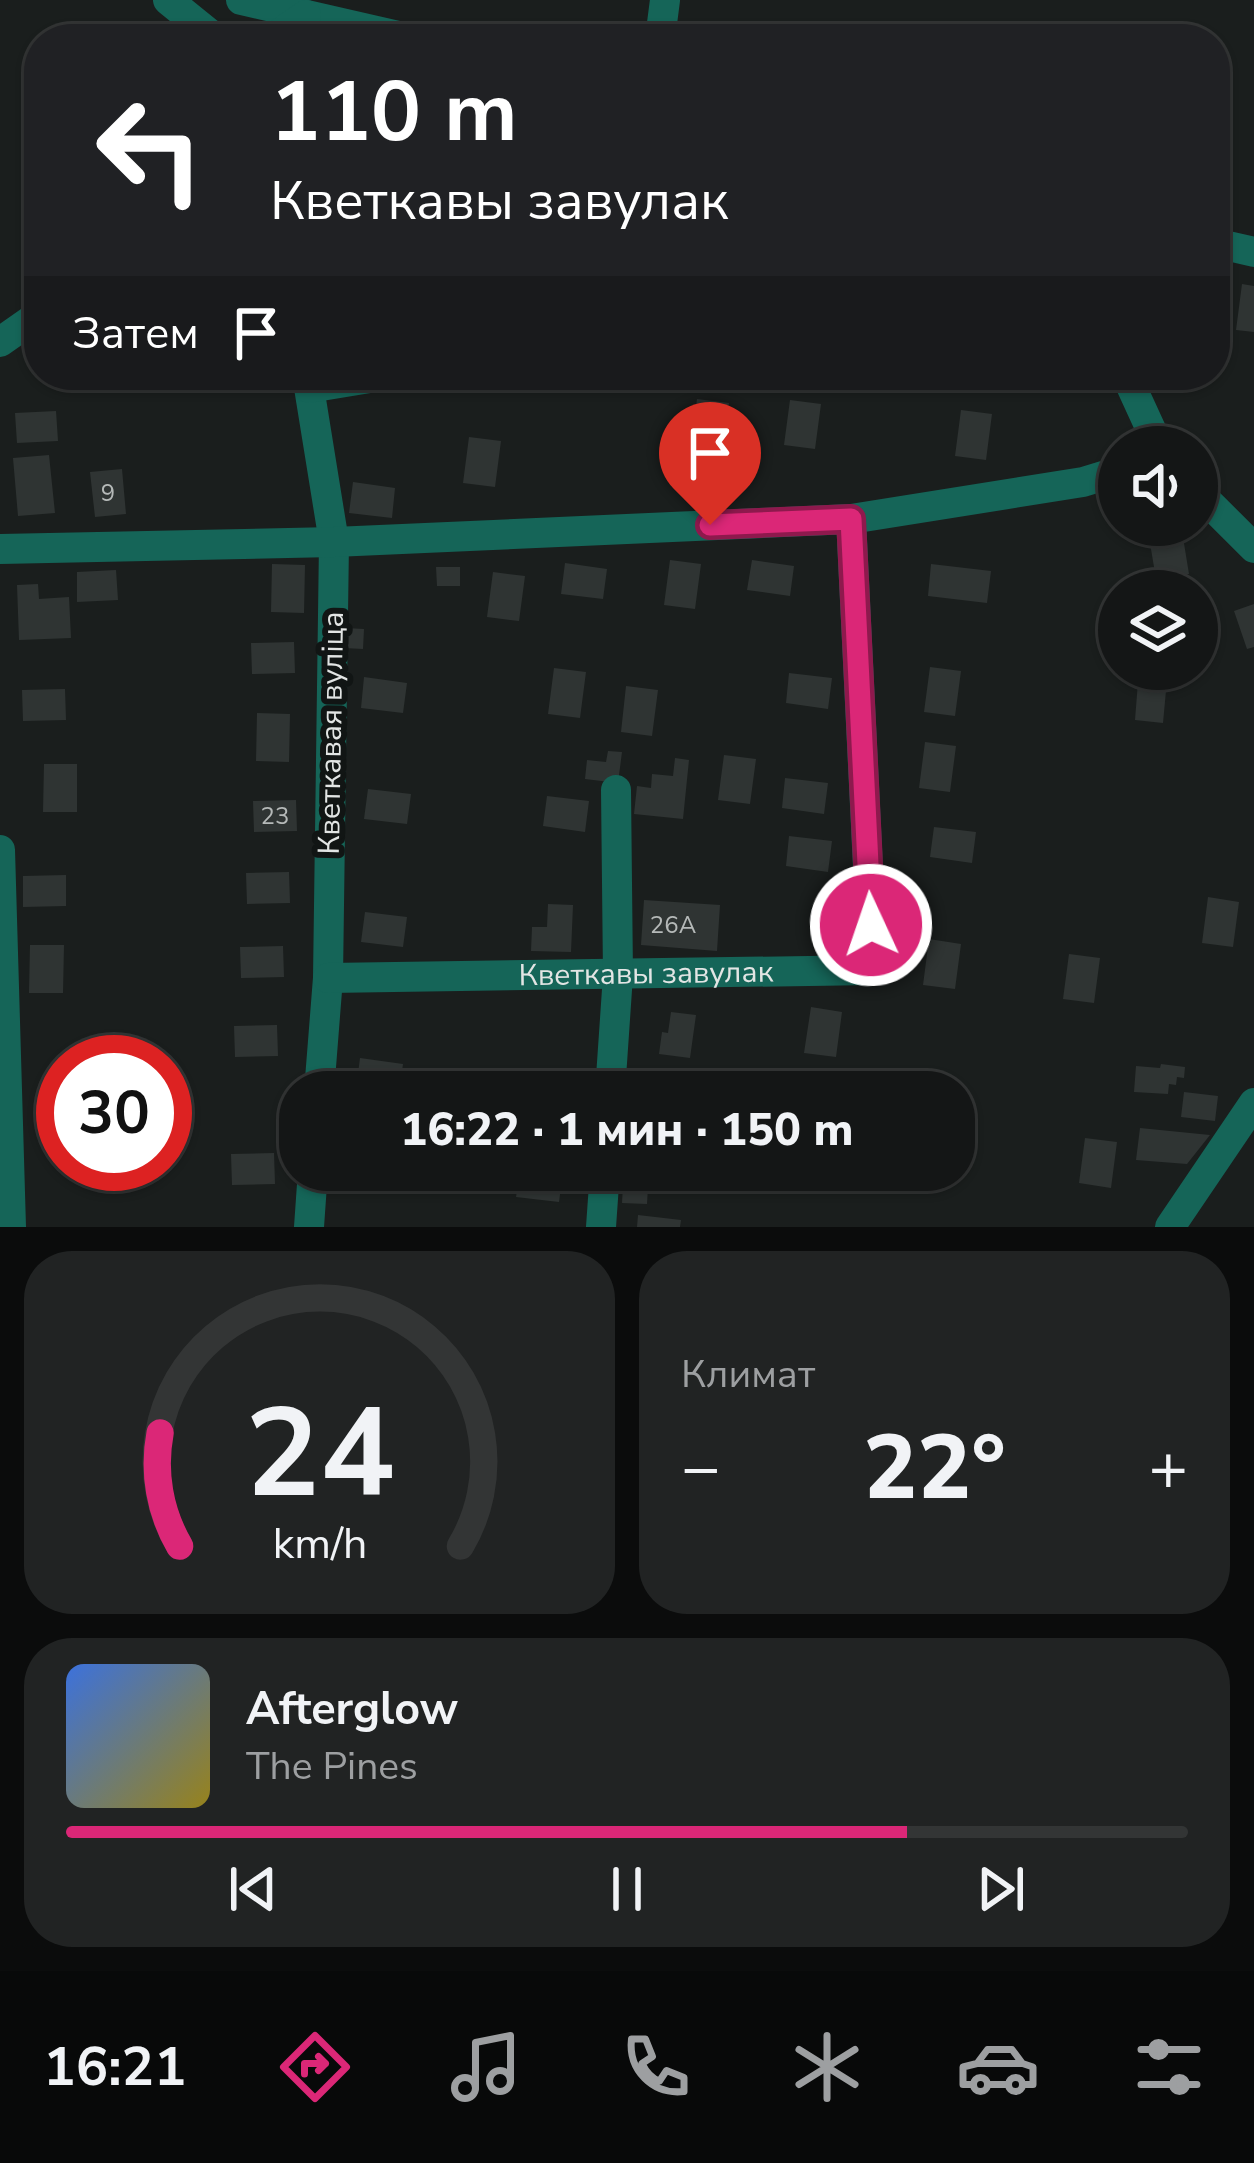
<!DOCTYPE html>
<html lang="ru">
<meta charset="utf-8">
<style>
body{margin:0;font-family:"Nunito Sans",sans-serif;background:#212323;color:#f1f3f6;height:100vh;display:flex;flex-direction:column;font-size:45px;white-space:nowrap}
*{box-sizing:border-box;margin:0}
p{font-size:39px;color:#9d9fa1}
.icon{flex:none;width:66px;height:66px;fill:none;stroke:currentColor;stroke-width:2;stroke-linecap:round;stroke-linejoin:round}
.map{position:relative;height:1227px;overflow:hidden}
.panel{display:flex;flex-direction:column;gap:24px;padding:24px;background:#0b0c0c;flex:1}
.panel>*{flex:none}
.top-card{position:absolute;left:24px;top:24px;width:1206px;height:366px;border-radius:48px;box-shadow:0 3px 9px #0004,0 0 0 3px #333535;background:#202124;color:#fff;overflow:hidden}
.fabs{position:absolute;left:1098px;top:426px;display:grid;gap:24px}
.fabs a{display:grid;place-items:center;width:120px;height:120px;border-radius:50%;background:#141616;box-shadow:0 3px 9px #0004,0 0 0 3px #333535;font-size:60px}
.speed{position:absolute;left:36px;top:1035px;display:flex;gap:24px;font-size:60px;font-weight:700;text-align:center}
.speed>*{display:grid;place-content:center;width:156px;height:156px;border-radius:50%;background:#141616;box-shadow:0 3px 9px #0004,0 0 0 3px #333535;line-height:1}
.speed .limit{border:18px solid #d22;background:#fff;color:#111}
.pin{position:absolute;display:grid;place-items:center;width:102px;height:102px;color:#fff;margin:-123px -51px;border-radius:50% 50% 50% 0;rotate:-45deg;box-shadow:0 0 12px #0007}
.pin .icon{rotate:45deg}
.me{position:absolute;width:132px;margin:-66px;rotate:357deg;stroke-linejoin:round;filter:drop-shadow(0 0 9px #0008)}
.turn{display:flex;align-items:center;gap:42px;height:252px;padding:0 48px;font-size:54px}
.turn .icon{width:156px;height:156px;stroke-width:2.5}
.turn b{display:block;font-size:84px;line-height:102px}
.then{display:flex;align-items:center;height:114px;padding:0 48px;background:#0003;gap:24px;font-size:45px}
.big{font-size:90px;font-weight:800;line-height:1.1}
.panel .widget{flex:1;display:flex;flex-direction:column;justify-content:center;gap:18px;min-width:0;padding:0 42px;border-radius:48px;background:#212323}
.panel .dial{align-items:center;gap:0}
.dial svg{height:312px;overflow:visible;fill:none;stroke:#333535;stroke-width:7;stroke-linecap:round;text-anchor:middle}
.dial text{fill:#f1f3f6;stroke:none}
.song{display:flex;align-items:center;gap:36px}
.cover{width:144px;height:144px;border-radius:18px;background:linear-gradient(135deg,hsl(220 70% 55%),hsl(50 70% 35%))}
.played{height:12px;border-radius:6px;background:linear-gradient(90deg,#db2777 75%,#333535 75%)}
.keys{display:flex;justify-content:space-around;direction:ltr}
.heat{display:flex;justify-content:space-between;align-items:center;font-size:66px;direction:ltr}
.panel .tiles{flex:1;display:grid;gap:24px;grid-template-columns:1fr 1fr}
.widget:last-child{grid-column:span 2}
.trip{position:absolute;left:279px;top:1071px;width:696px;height:120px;border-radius:48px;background:#141616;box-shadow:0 3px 9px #0004,0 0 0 3px #333535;font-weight:800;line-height:120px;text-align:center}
.tab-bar{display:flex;height:192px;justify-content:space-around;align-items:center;background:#080909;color:#9d9fa1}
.tab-bar .icon{width:84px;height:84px}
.tab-bar .active{color:#db2777}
.tab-bar b{font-size:54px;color:#f1f3f6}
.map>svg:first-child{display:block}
</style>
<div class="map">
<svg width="1254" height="1227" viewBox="0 0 1254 1227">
<rect width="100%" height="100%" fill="#1a1e1d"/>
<path fill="#2f3433" d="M730,22L762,30L760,39H726Z
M1242,284L1254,286V332L1236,330Z
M182,375H214L215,386L183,389Z
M697,399L729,403L722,449L691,445Z
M790,400L821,404L815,449L784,445Z
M961,410L992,414L986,460L955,456Z
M56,411L58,441L17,443L15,413Z
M469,437L501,441L495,487L463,483Z
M49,455L55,513L18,516L13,458Z
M122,469L126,514L95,517L90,472Z
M353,482L395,488L392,518L349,513Z
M1147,525H1181L1189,574L1156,579Z
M670,560L701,564L695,609L664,605Z
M752,560L794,566L790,596L747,590Z
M565,563L607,569L603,599L561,594Z
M272,564L305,565L304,613L271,612Z
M931,564L991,571L987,603L928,596Z
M436,567H460V586H437Z
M116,570L118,600L77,602V572Z
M493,572L525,576L519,621L487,617Z
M38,584L39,599L69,597L71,638L19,640L17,585Z
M1254,604V647L1247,649L1234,611Z
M345,628L364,629L363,649L344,648Z
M294,642L295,673L252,674L251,643Z
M930,667L961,671L955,716L924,712Z
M554,668L586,672L580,718L548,714Z
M1139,669H1168L1163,723L1135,720Z
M789,673L832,678L828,709L786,703Z
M364,677L407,683L403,713L361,708Z
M626,686L658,690L652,736L621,732Z
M65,689L66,720L23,721L22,690Z
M257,713L290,714L289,762L256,761Z
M925,742L956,746L950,792L919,788Z
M608,751L622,752L618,783L585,779L587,760L606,762Z
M724,755L756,759L750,804L718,800Z
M675,758L689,760L683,819L634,814L637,786L651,788L652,774L673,776Z
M44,764H77V812H43Z
M785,778L828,783L824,814L782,808Z
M368,789L411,794L407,824L364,819Z
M547,796L589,801L585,832L543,826Z
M296,800L297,831L254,832L253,801Z
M934,827L976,832L972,863L930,857Z
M789,836L832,841L828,872L786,866Z
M289,872L290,903L247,904L246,873Z
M66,875V906L23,907V876Z
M1208,897L1239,902L1233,947L1202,943Z
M644,900L720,905L717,951L641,945Z
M548,904L573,905L571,952L531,951L532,927H547Z
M365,912L407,917L403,947L361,942Z
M929,939L961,944L955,989L923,985Z
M30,945H64L63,993H29Z
M283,946L284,977L241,978L240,947Z
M1069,954L1100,958L1094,1003L1063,999Z
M811,1007L842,1012L836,1057L804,1053Z
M671,1012L696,1015L690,1058L659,1054L662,1032L668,1033Z
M277,1025L278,1056L235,1057L234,1026Z
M360,1058L403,1064L399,1092L356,1089Z
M1161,1064L1185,1067L1184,1078L1177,1077L1176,1085L1169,1084L1168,1094L1134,1092L1136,1066L1160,1068Z
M532,1069L564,1073L561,1092H529Z
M1184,1092L1218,1096L1215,1121L1181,1117Z
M48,1094H63V1142H47Z
M1140,1128L1210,1135L1187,1164L1136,1160Z
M1085,1138L1117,1142L1111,1188L1079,1183Z
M274,1153L275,1184L232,1185L231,1154Z
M338,1170H382L379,1192L336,1187Z
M520,1170L563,1172L559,1202L516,1197Z
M829,1170H872L870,1185L828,1180Z
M623,1185L648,1187L647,1204L622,1203Z
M638,1215L681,1220L680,1227H637Z"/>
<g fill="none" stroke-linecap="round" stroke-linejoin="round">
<g stroke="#156558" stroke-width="30">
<path d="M168,0L216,39"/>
<path d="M241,0L412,39"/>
<path d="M271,39L306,15"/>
<path d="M660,39L665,0"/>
<path d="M1215,243L1254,252"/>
<path d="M0,342L30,321L39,320"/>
<path d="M307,375L334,542L328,978L319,1092"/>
<path d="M1126,375L1159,447"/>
<path d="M309,388L388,375"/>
<path d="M1197,491L1254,548"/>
<path d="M0,549L334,542L851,519L1083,482L1119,471"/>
<path d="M0,850L11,1227"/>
<path id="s1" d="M328,978L873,970L851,519"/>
<path d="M610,1092L618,975L616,790"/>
<path d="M309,1227L313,1170"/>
<path d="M601,1227L605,1170"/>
<path d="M1170,1227L1254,1103"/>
</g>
</g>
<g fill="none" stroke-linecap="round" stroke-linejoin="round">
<defs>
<path id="route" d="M710,525L851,519L871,925"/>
</defs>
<use href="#route" stroke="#8e194d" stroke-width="30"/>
<use href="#route" stroke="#db2777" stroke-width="21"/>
</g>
<g text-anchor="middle" stroke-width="12" stroke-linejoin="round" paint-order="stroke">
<g font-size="24" fill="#b5b9b8">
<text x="108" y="501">9</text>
<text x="275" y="824">23</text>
<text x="673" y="933">26А</text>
</g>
<g font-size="30" fill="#e2e5e4" stroke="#111514">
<text transform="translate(331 733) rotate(-89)" y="10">Кветкавая вуліца</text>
<text dy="10" stroke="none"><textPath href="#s1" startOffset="318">Кветкавы завулак</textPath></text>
</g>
</g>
</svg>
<div class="fabs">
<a><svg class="icon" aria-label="sound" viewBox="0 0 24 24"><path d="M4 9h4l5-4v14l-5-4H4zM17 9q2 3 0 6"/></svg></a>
<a><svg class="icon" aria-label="layers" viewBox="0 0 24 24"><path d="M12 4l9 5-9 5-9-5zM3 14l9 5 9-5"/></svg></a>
</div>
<div class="speed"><div class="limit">30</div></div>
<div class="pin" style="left:710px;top:525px;background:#d93025"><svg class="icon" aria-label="arrive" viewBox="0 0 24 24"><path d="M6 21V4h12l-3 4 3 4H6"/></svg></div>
<svg class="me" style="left:871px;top:925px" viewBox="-20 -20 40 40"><circle r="17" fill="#db2777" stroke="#fff" stroke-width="3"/><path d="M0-11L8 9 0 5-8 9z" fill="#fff"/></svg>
<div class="trip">16:22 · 1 мин · 150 m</div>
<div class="top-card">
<div class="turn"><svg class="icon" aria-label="left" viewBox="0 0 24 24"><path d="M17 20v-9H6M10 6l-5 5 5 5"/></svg><div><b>110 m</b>Кветкавы завулак</div></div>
<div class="then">Затем<svg class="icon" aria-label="arrive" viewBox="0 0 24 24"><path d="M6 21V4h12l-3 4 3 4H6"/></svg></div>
</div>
</div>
<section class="panel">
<div class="tiles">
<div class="widget dial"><svg viewBox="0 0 100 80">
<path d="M14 69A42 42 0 1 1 86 69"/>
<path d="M14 69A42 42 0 0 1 9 40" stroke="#db2777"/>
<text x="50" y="56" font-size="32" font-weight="700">24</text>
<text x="50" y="72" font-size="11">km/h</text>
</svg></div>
<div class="widget"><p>Климат</p>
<div class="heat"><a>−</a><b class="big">22°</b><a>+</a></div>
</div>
<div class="widget">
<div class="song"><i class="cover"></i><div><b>Afterglow</b><p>The Pines</p></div></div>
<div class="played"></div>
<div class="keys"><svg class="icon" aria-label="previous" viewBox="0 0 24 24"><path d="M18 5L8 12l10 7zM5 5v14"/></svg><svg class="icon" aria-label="pause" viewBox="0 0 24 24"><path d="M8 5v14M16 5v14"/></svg><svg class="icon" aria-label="next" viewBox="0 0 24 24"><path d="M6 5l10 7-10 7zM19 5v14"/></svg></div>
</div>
</div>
</section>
<nav class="tab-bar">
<b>16:21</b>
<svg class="icon active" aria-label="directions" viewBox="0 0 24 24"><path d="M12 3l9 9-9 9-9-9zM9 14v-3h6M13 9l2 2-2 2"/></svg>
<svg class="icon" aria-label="music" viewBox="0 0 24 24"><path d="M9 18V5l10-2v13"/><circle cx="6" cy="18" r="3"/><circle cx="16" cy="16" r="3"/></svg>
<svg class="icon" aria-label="phone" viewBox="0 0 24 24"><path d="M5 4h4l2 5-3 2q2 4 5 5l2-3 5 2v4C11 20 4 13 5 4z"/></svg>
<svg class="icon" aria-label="climate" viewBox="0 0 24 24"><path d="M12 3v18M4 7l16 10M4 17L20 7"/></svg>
<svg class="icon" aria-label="car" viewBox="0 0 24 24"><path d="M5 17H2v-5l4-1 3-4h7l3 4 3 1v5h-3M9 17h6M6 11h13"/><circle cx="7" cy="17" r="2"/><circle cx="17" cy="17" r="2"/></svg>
<svg class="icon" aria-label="filters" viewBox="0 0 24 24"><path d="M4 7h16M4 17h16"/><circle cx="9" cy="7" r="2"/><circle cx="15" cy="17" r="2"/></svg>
</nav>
